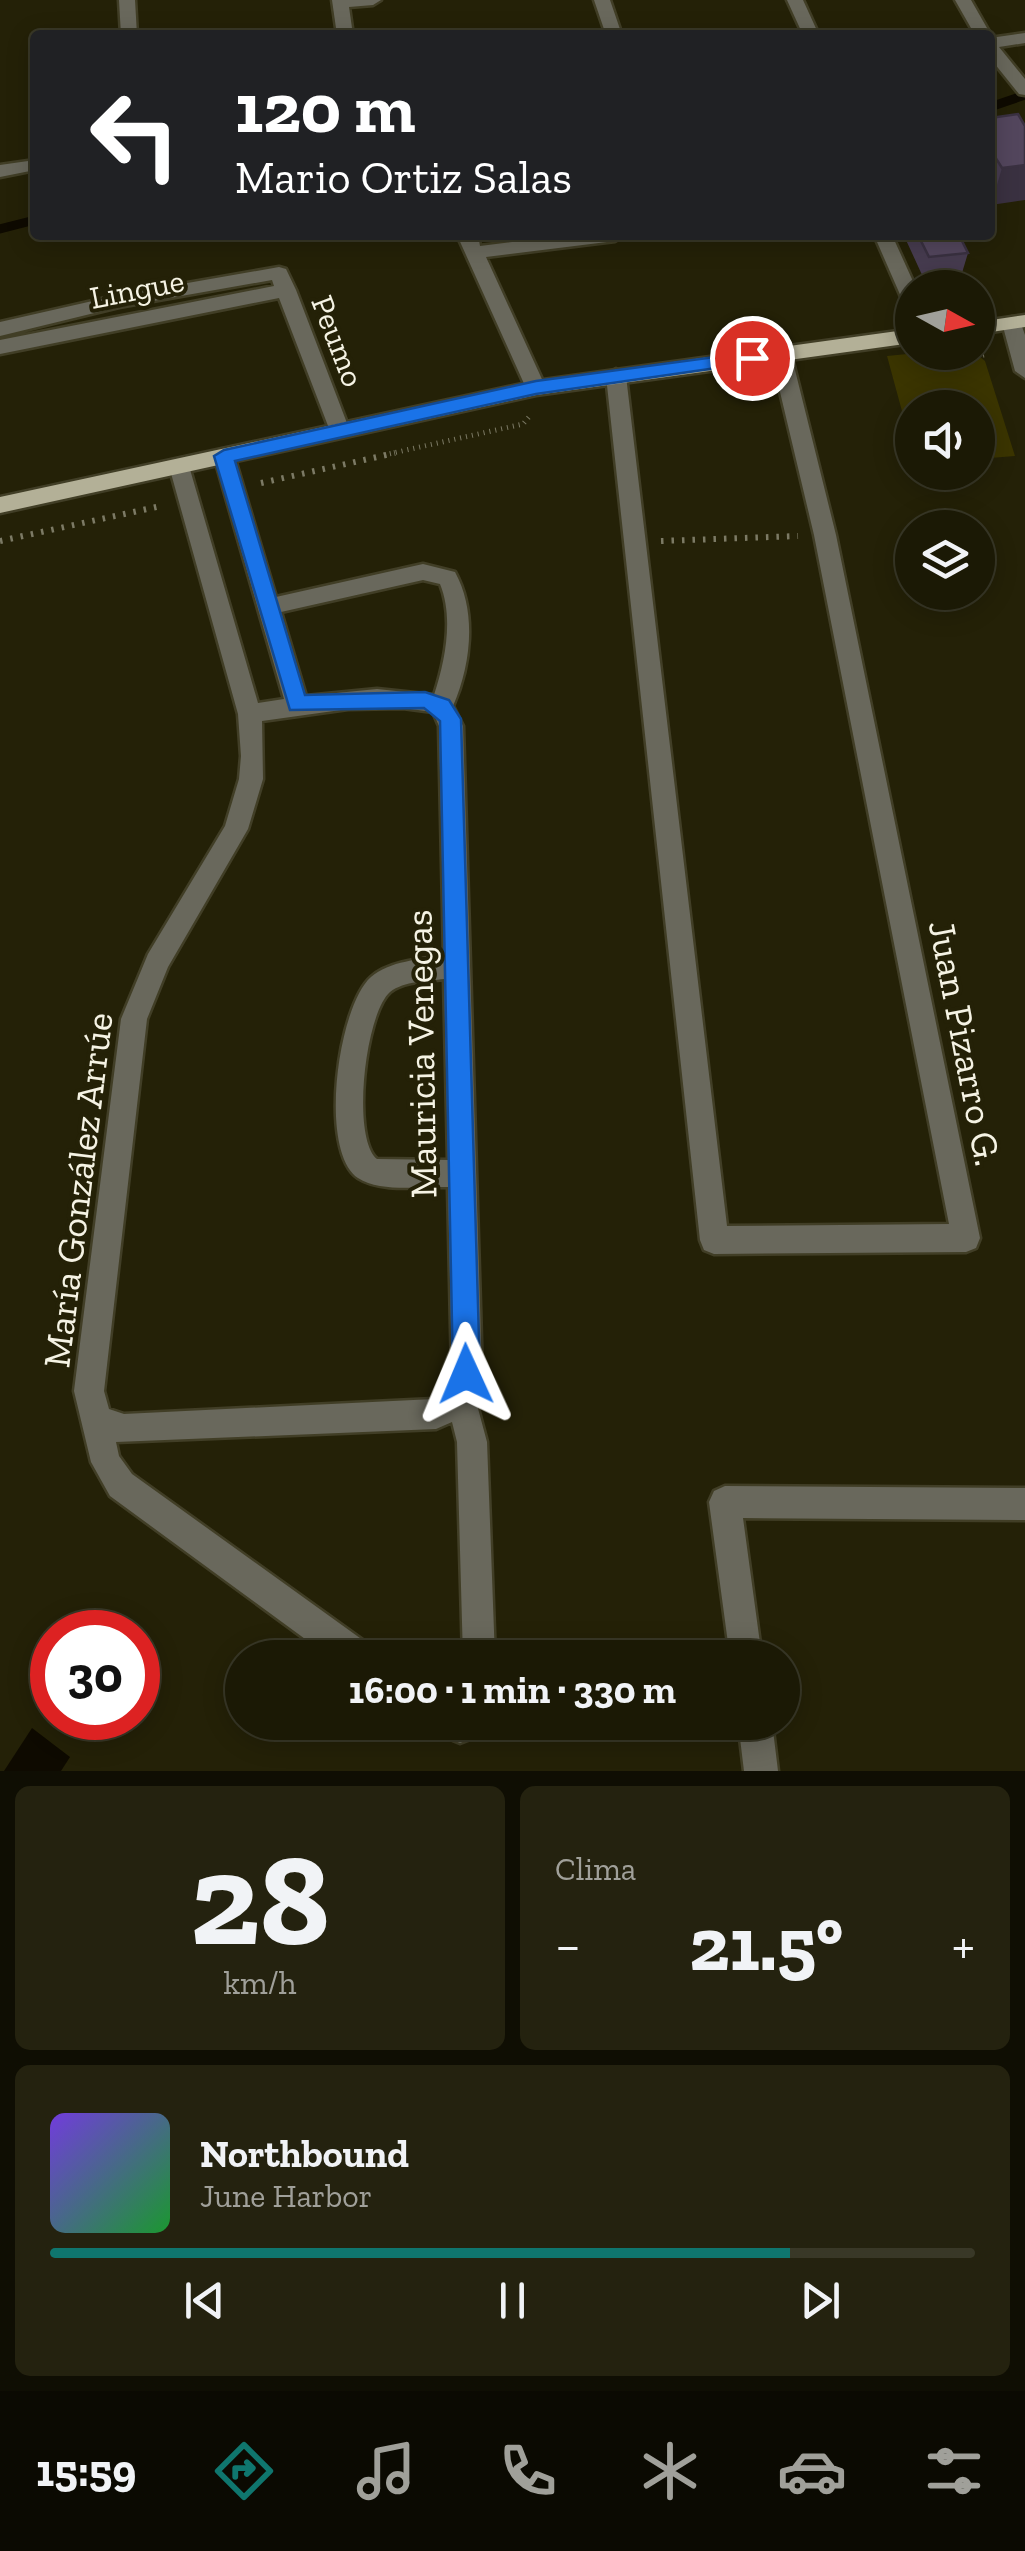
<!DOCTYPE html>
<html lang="es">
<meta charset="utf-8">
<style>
body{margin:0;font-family:"Zilla Slab",serif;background:#24220f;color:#f1f3f6;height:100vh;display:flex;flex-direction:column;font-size:38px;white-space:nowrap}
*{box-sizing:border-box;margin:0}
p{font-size:32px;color:#a0a09a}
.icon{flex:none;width:55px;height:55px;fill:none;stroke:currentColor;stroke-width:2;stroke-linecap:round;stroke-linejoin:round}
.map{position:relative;height:1771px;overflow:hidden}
.sheet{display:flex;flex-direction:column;gap:15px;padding:15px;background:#0f0e03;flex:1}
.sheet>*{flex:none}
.hud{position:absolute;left:30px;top:30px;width:965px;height:210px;border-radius:10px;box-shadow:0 5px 25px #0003,0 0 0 2px #393827;background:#202124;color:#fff;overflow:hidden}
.needle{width:65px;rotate:98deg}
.tools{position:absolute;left:895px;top:270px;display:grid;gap:20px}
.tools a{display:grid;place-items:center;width:100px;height:100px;border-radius:50%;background:#1b1905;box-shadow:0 5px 25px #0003,0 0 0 2px #393827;font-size:50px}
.speed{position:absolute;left:30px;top:1610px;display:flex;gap:20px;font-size:50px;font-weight:700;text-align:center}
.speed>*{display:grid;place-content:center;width:130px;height:130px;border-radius:50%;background:#1b1905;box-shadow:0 5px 25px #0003,0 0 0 2px #393827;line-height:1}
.speed .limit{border:15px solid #d22;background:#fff;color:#111}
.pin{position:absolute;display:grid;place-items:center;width:85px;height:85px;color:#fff;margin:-42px;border:5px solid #fff;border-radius:50%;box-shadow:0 2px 10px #0007}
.me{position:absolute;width:110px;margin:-55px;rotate:359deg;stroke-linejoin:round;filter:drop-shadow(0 0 8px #0008)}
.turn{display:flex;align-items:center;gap:35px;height:210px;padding:0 40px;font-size:45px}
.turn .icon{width:130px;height:130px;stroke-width:2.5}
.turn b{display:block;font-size:70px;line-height:85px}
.big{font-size:75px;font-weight:700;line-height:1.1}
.sheet .card{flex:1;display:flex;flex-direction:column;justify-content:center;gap:15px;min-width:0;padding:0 35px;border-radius:15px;background:#24220f}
.sheet .dial{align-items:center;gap:0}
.dial b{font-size:130px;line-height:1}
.song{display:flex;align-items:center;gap:30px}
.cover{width:120px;height:120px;border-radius:15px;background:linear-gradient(135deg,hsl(260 70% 55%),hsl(130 70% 35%))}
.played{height:10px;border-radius:5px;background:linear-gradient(90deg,#0f766e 80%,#393827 80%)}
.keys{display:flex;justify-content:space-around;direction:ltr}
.heat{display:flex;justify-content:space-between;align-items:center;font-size:55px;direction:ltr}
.sheet .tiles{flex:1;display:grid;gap:15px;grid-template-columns:1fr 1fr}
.card:last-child{grid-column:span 2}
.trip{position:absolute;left:225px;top:1640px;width:575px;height:100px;border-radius:50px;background:#1b1905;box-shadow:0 5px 25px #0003,0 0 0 2px #393827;font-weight:700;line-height:100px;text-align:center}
.dock{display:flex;height:160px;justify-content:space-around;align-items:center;background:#0b0a02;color:#a0a09a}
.dock .icon{width:70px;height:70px}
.dock .selected{color:#0f766e}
.dock b{font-size:45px;color:#f1f3f6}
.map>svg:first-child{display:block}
</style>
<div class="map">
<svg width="1025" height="1771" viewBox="0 0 1025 1771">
<rect width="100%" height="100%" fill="#242107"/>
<path fill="#3b3500" d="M917,353H975L985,361L1015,456L978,459V408H912V448L887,356Z"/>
<path fill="#0e0a00" d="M32,1728L70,1757L61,1771H4Z"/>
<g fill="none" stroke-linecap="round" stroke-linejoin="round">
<path stroke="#0e0a00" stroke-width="9" d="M990,107L1025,95
M0,229L35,220"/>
<defs>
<path id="minor" d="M119,0H135L137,35H121Z
M332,0H381L373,5L349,7L353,35H337Z
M594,0H610L622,35H606Z
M787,0H803L819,35H803Z
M955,0H971L991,35L990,37L975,35Z
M1025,33V43L999,47L1025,79V95L1019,94L990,58V38Z
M35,160V170L0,177V165Z
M457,235H478L480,246L568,235H624L615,241L486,257L546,388L543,393H529L526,388Z
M874,235H892L916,288H912V305L902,299Z
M279,267L286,269L296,290L350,431L347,436H333L330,431L279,298L0,354V340L274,286L272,280L119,307L0,336V322L119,295Z
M1012,317L1019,318L1025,335V378L1015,371L1002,323Z
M781,347L791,354L836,535L980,1238L976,1248L966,1252L714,1254L704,1250L700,1240L606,376L616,369L626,376L727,1226L949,1224L814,535L771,354Z
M224,449L234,456L276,597L423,564L455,572C477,612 471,665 453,706L463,726L482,1374L476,1401L487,1442L495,1658H463L457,1442L452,1422L436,1429L116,1442L119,1456L132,1474L371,1646L375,1658H331L110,1496L91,1462L74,1391L121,1019L148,954L225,826L239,779L241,756L238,714L169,466L172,461L179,459L189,466L258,703L284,699L214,456ZM423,580L440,584C454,618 445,661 434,695L377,689L306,696L281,612ZM403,708L433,712L439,726L444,956C421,959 389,961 371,977C338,1006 318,1151 358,1178C381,1193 422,1186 448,1187L452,1374L448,1392L434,1399L124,1414L109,1409L104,1391L147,1019L168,967L248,829L263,779L262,721L348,709ZM444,979L448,1160L377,1159C351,1138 365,1014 390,992C404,981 428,981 444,979Z
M725,1486L1025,1488V1520L743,1518L762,1658H730L709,1502L714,1491Z
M434,1722H487L483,1734L460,1743L438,1734Z
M738,1722H772L778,1771H744Z"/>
<path id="major" d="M1025,315V327L978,334V322Z
M912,329V343L536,395L0,513V497L536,381Z"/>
</defs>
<use href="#minor" stroke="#413e26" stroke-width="5"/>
<use href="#major" stroke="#413e26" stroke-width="5"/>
<path stroke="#7c7a65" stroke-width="5" stroke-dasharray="1 5" stroke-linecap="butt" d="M918,360L928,363L984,355
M384,455L523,424L529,417"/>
<path stroke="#7c7a65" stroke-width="6" stroke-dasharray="2.5 8" stroke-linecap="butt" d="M261,483L395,453
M0,541L161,506
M661,541L798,536"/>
<use href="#minor" fill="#69685c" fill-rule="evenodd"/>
<use href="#major" fill="#b3b097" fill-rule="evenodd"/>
</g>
<path fill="#473c50" d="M990,118L1025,126L991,205L990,203Z
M907,235H959L968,253L962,273L923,277L906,240Z"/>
<path fill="#3a3141" d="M1025,165V200L991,205L1002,168Z"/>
<path fill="#53465d" stroke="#3a3141" stroke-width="2.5" d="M1018,114L1025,126V165L1002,168L990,149V118Z
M918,235H959L968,253L929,257Z"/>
<path fill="#1a73e8" stroke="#114b97" stroke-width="2.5" d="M752,352L761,358L758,362L536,394L235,461L305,695L425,692L449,700L461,719L480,1374L476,1384L466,1388L457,1384L453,1374L440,721L424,708L290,710L214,456L224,450L536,381Z"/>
<g text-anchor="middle" stroke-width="8" stroke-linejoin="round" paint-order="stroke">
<g font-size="32" fill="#f5f3e4" stroke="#242107">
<text transform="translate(137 289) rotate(-11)" y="11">Lingue</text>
<text transform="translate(338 341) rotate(69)" y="11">Peumo</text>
</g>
<g font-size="38" fill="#f5f3e4" stroke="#242107">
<text transform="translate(965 1043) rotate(79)" y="13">Juan Pizarro G.</text>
<text transform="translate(421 1054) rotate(-91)" y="13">Mauricia Venegas</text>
<text transform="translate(78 1190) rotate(-83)" y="13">María González Arrúe</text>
</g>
</g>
</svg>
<div class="tools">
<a><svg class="needle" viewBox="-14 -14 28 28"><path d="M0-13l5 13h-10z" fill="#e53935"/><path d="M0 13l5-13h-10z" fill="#a0a09a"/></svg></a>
<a><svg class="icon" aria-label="sound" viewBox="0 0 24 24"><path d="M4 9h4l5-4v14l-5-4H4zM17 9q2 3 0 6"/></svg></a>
<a><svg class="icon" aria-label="layers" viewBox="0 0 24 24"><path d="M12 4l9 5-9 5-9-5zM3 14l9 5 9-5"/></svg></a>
</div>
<div class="speed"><div class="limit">30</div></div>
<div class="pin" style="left:752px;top:358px;background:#d93025"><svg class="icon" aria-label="arrive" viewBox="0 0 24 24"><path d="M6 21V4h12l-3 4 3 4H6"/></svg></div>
<svg class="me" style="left:466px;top:1374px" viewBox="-20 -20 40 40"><path d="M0-17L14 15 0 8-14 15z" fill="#1a73e8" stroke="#fff" stroke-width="4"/></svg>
<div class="trip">16:00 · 1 min · 330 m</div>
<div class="hud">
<div class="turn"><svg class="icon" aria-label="left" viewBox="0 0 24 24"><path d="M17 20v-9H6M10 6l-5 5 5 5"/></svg><div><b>120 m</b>Mario Ortiz Salas</div></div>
</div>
</div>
<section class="sheet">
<div class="tiles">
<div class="card dial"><b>28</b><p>km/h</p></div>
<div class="card"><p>Clima</p>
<div class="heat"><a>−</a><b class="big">21.5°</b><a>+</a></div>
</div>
<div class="card">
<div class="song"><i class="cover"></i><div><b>Northbound</b><p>June Harbor</p></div></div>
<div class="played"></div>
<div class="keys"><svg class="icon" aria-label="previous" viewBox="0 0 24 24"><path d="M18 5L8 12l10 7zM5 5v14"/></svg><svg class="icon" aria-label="pause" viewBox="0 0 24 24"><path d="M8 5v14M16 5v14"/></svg><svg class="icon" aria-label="next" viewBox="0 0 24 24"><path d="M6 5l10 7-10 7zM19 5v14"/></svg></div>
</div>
</div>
</section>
<nav class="dock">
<b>15:59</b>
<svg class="icon selected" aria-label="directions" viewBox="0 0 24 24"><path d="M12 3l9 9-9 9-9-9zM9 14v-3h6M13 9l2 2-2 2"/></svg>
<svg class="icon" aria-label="music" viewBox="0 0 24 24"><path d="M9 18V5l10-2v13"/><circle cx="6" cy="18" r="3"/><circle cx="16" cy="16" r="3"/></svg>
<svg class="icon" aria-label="phone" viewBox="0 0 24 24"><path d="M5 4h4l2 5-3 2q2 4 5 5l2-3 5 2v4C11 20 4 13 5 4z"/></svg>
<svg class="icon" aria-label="climate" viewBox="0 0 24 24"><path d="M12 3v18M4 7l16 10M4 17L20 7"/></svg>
<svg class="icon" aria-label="car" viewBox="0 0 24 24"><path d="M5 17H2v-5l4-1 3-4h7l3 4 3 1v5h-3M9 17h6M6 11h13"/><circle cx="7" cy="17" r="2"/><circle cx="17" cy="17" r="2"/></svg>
<svg class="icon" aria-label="filters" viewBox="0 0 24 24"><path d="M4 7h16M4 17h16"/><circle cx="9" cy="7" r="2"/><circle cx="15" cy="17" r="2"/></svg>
</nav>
